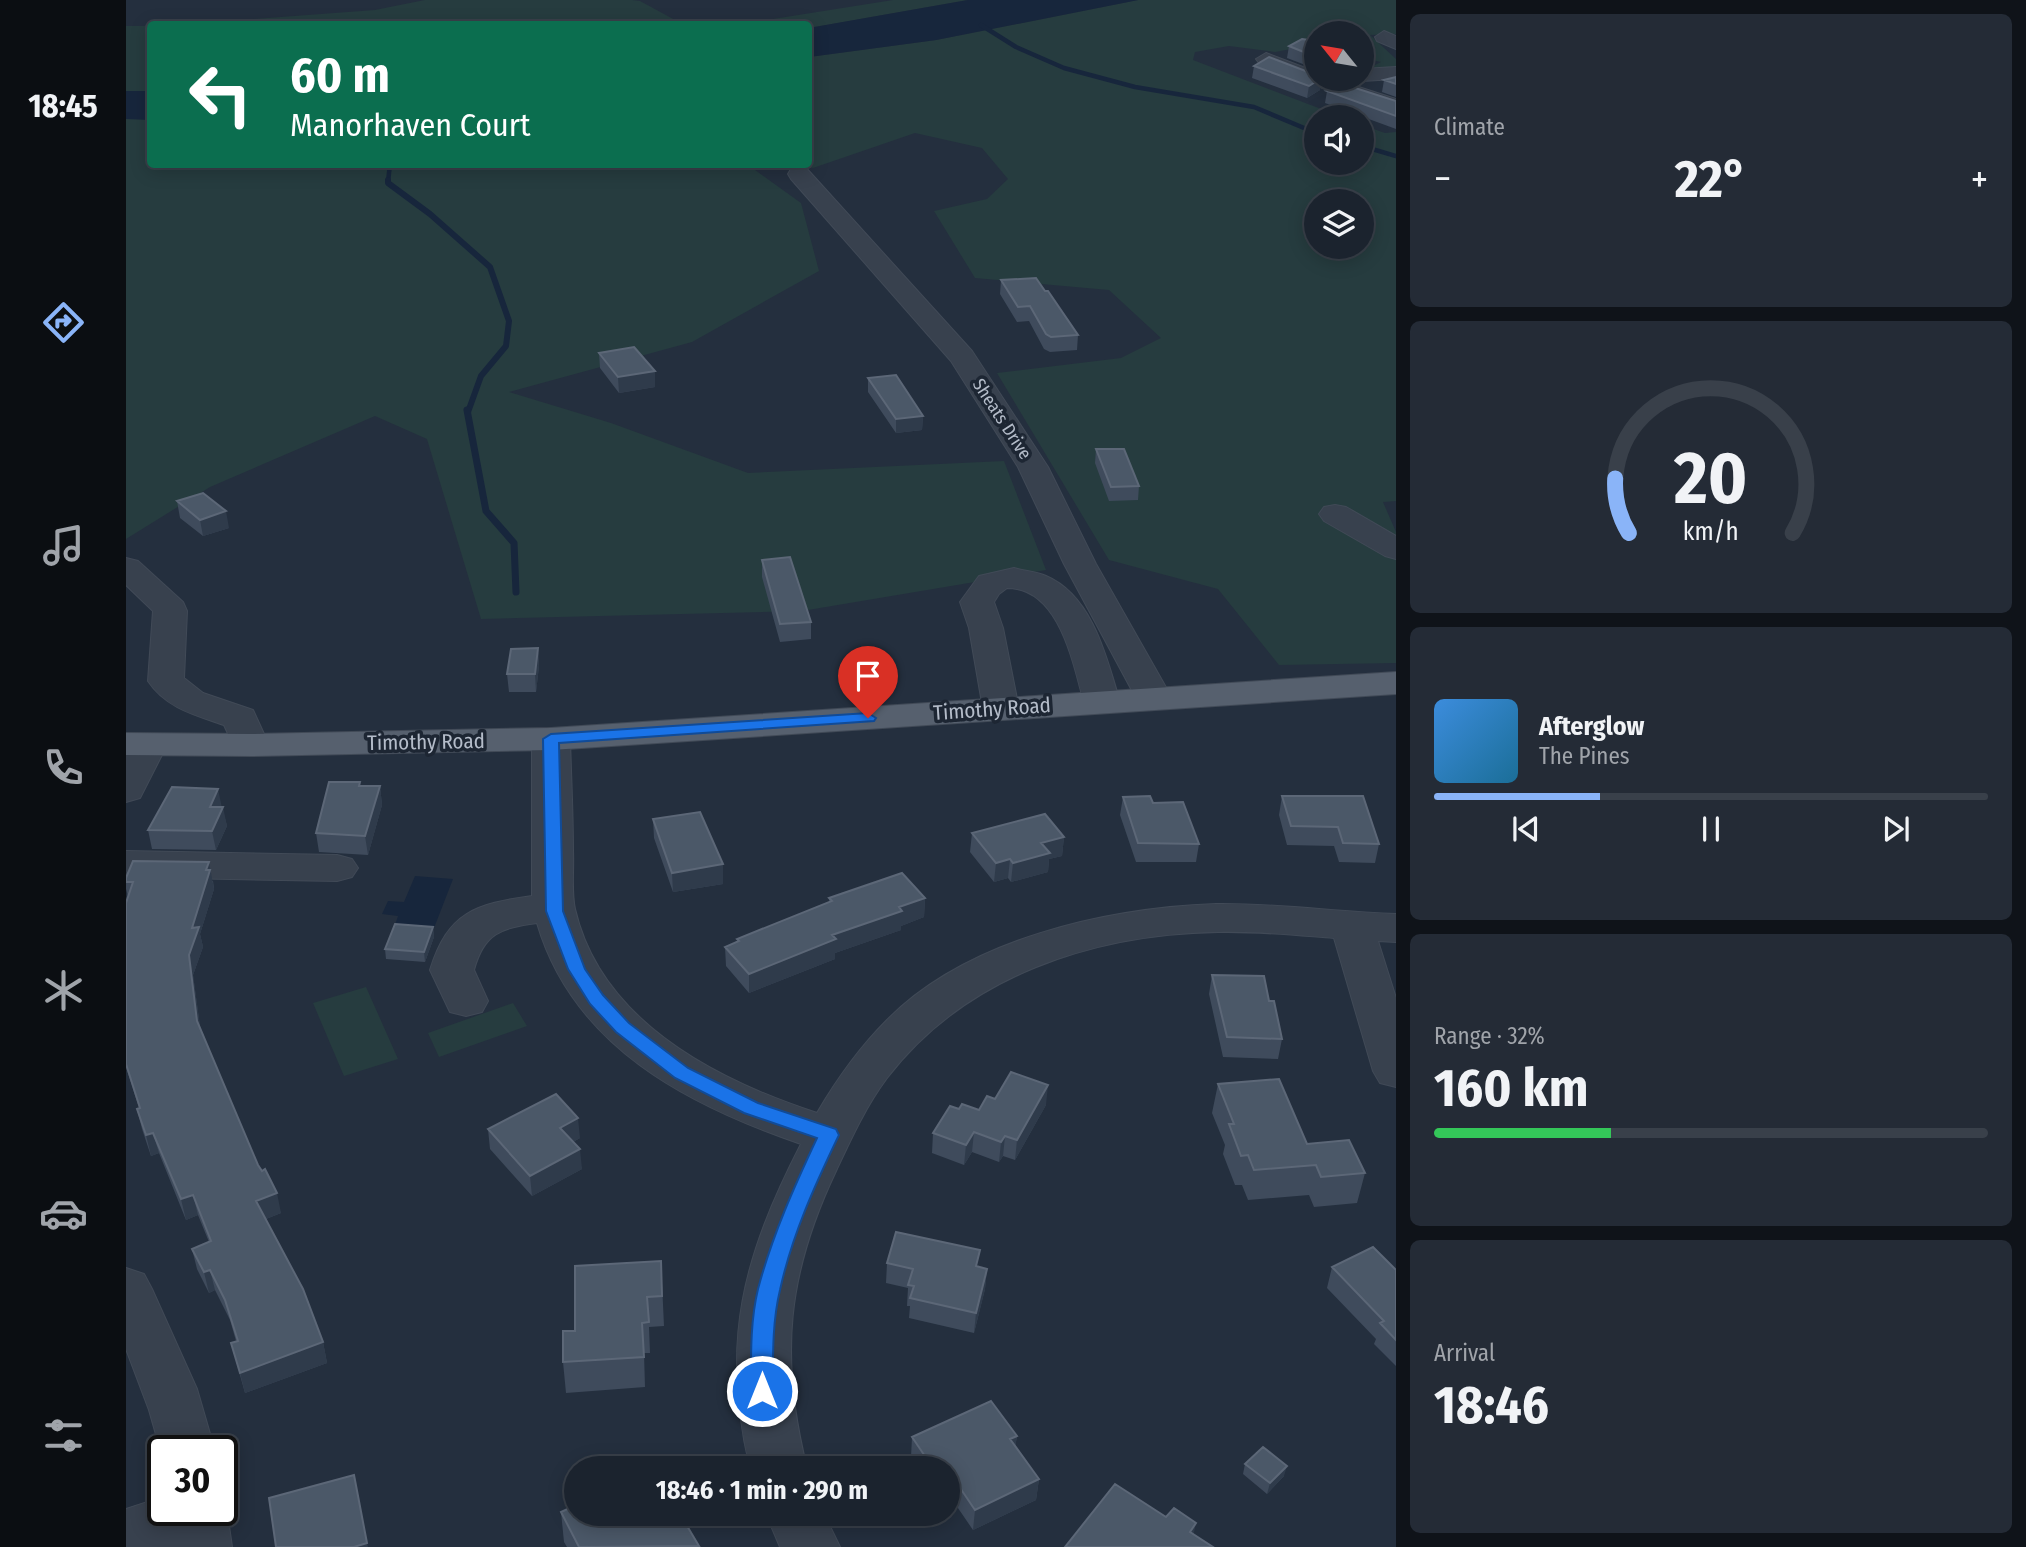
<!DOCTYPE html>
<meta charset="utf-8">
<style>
body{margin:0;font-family:"Fira Sans Condensed",sans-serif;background:#242b36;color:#f1f3f6;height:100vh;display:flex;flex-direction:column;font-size:26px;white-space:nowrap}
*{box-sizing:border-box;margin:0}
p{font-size:23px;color:#a0a4aa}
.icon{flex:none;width:38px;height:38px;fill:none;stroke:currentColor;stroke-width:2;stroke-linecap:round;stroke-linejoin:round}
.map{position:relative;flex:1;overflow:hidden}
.drawer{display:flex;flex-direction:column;gap:14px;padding:14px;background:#0f1319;width:630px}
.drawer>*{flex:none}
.hud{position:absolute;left:21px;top:21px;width:665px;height:147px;border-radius:7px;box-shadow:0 4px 18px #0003,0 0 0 2px #39404a;background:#0b6e4f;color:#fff;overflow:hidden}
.needle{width:46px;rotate:300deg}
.tools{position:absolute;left:1178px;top:21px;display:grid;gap:14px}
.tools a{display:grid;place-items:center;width:70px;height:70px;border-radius:50%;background:#1b232e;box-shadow:0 4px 18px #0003,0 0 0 2px #39404a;font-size:35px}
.speed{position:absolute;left:21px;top:1435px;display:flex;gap:14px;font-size:35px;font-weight:700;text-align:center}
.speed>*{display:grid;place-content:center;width:91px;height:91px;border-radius:50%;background:#1b232e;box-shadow:0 4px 18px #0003,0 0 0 2px #39404a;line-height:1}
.speed .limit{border:4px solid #111;border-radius:10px;background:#fff;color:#111}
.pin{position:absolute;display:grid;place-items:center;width:60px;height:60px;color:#fff;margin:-72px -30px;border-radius:50% 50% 50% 0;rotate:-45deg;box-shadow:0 0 7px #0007}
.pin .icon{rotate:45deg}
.me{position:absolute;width:77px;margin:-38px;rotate:0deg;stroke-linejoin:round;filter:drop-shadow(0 0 5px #0008)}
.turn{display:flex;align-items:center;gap:24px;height:147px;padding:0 28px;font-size:32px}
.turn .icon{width:91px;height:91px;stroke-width:2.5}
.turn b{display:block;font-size:49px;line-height:60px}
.big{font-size:52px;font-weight:700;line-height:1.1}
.drawer .tile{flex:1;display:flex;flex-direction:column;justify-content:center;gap:10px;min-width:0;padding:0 24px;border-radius:10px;background:#242b36}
.drawer .dial{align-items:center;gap:0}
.dial svg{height:182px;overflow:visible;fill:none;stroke:#39404a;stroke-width:7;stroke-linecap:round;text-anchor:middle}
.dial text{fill:#f1f3f6;stroke:none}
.song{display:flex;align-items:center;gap:21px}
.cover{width:84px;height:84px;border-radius:10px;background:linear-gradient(135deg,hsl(210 70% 55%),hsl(200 70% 35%))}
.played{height:7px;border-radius:4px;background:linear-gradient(90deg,#8ab4f8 30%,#39404a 30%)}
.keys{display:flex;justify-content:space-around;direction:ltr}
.heat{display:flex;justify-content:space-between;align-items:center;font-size:38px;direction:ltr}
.charge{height:10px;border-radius:5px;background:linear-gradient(90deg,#34c759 32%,#39404a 0)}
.trip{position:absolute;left:438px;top:1456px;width:396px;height:70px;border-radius:35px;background:#1b232e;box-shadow:0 4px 18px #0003,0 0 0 2px #39404a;font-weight:700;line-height:70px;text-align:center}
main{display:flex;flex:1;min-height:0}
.tab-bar{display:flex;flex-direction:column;width:126px;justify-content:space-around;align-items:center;background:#0b0e12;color:#a0a4aa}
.tab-bar .icon{width:49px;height:49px}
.tab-bar .on{color:#8ab4f8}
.tab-bar b{font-size:32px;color:#f1f3f6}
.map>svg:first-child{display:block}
</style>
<main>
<nav class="tab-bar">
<b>18:45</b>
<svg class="icon on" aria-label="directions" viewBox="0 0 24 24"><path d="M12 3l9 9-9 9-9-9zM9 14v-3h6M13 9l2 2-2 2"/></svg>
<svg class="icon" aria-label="music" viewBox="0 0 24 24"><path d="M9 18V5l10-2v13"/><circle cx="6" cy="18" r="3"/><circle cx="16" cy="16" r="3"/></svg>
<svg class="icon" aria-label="phone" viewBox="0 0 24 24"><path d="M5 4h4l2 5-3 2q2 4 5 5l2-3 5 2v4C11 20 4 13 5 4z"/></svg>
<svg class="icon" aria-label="climate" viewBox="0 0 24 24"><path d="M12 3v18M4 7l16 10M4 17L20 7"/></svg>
<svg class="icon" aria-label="car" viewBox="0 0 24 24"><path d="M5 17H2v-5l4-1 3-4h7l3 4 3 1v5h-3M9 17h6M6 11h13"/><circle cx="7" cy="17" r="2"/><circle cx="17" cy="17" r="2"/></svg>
<svg class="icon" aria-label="filters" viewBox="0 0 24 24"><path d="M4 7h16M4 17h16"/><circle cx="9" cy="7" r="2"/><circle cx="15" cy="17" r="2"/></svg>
</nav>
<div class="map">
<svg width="1270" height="1547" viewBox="0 0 1270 1547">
<rect width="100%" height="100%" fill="#242f3e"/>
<path fill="#263c3f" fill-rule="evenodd" d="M299,0H506L514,1L549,20L576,24H59L249,10Z
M767,0H842L683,28L682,24H584L647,19Z
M1012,0H1270V34L1244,35L1270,59V70L1243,68L1255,62L1236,58V33H1190V50L1176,47L1149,52L1103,46L1069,52L1067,60L1216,117H1190V163H1236V125L1259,133L1270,132V501L1257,502L1270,532V663L1153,665L1092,589L983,560L871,373L995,358L1035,338L983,290L849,278L808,211L861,199L882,179L856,148L789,133L687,168L675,165L682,164L683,57L810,40ZM1190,201H1236V247H1190Z
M0,26H24V91H0Z
M0,119H24V164L622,165L675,203L693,271L566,342L383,392L485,423L622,473L878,461L920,570L676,611L355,619L301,439L249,416L84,487L0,539Z
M240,987L272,1059L218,1076L187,1003Z
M387,1003L401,1026L313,1057L302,1033Z"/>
<path fill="#17263c" d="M842,0H1012L810,40L683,57V28Z
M0,91H24V120L0,119Z
M289,876L327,879L308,928L269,925L272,916L256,914L262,901L278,902Z"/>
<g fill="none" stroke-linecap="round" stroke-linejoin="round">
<path stroke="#17263c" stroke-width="4.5" d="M855,25L890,47L938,68L1009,87L1128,107L1190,133
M1236,146L1270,156
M262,182L264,164"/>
<path stroke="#17263c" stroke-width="6" d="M262,180V183L304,214L364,267L383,321L380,346L355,376L342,412"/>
<path stroke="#17263c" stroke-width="7" d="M341,410L360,511L388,543L390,592"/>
<defs>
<path id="minor" d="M1258,31L1270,36V49L1251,41L1249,37Z
M1140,53L1190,72V79H1208L1270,99V112L1182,83L1133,63L1130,59Z
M1270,67V79L1236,81L1229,79H1236V69Z
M673,167L681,169L846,351L922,467L970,564L1046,698L1041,706L1028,709L1015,706L1010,698L938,564L892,467L825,361L665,179L662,174L665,169Z
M1209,505L1220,507L1270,536V559L1259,556L1198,521L1193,514L1198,507Z
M0,558L12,561L57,602L61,611L58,678L77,693L127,710L143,745L137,753L124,756L111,753L98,725C69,715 40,708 22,681L27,611L0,585Z
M888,568C898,571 911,572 920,576C967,596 981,659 994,702L989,710L976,713L963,710L958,702C947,664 934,588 881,588L873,594L868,602L877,628L893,709L888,717L875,720L862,717L857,709L843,628L834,602L853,576Z
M425,728L438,731L444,739C445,776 447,814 447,851C448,870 445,891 449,909C475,1021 590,1080 691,1113C711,1079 733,1048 761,1020C841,939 980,908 1090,904C1150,903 1210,912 1270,914V942L1252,941L1270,998V1087L1254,1083L1247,1071L1208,938C1169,935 1131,931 1092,932C967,934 839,976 761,1078C740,1106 725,1139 710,1171C661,1274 653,1357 681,1468H624C594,1342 617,1257 675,1144C561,1105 447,1046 411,923C375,928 358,933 348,970L362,1001L356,1012L340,1016L324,1012L304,970C322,912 349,904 406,896V739L412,731Z
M22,734L35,737L41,745L14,798L0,802V751L9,737Z
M0,851L211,855L226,859L232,868L226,877L211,881L0,877Z
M0,1268L18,1274L26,1289L71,1389L89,1451H37V1459L23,1410L0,1349Z
M37,1497V1510H96V1502L101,1512L106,1547H0V1509Z
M640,1514H698L714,1547H654Z"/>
<path id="major" d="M1270,672V694L425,750L124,756L0,755V733L124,734L425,728Z"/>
</defs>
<use href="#minor" stroke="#414a57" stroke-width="2"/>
<use href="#major" stroke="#414a57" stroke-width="2"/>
<use href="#minor" fill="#38414e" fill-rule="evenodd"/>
<use href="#major" fill="#56606e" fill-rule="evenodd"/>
</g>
<path fill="#3f4b5c" d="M1190,41V69L1161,58L1163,46Z
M1128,66L1194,90L1181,98L1126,78Z
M1270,77V97L1256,92L1258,80Z
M1201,91L1270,101V129L1199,103Z
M875,280L919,291L952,335L951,350L924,352L918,349L903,321L891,322L874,294Z
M473,353L529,371V387L493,393L474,368Z
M742,378L797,416L796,430L770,433L742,392Z
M970,449L1013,486L1012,500L983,501L969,463Z
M51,501L103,528L77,536L54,518Z
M636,560L685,622V639L654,642L636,577Z
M412,648L413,666L410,692H383L381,674Z
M235,786H254L256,805L242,855L193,852L190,833Z
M1156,796L1253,844L1249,863L1213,862L1208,846L1161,845L1153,815Z
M997,797L1027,803L1073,844L1070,862H1010L994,815Z
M96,807L101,826L90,850L26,849L22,830Z
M527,819L597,864V884L547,892L528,838Z
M846,833L938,837L936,856L923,859L922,872L885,882L882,878L868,882L844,852Z
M0,878L87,881L88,889L74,934L77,947L67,975L74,1027L132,1165L155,1213L140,1219L197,1342L201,1363L119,1393L105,1343L110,1341L104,1320L89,1290L83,1293L71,1269L66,1249L83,1242L72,1215L60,1220L33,1153L25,1156L16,1129L11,1109L13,1108L0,1067V903L2,897L0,889Z
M703,898H799L798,917L775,926V930L709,953V959L623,993L600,966L599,947L611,942V939L703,902Z
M307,927L308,937L299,962L260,959L259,949Z
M1086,975L1156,1039L1152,1059L1097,1057L1083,994Z
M1092,1084L1181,1144L1239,1173L1231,1203L1188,1207L1183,1195L1122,1200L1116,1185H1109L1097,1154L1099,1145L1086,1113Z
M869,1099L920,1105L889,1160L877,1156L873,1162L846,1152L838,1165L806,1153L807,1133L833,1109L853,1110Z
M362,1129L454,1138L447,1142L456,1169L406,1196L364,1149Z
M535,1261L538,1326L523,1327L524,1353H518L519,1387L440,1393L437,1362Z
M761,1263L852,1267L861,1269L859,1289L848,1333L783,1318L784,1306H781L782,1288L760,1283Z
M1206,1267L1270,1270V1366L1248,1344L1250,1339L1201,1288Z
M891,1436L889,1447L913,1479L910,1500L847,1530L821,1492V1468H792L785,1457L786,1437Z
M1119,1464L1158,1476L1141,1494L1117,1474Z
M435,1512L573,1547H441L438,1542Z"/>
<path fill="#2f3b4b" d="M1241,51L1239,62L1236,64V54Z
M1194,79H1196L1194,90L1181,98L1183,86Z
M529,371V387L493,393L492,377Z
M797,416L796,430L770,433V419Z
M100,511L103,528L77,536L74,520Z
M412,648L413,666L410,692L409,674Z
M254,786L256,805L242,855L239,836Z
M92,789L96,808L84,807Z
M97,807L101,826L90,850L86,831Z
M938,837L936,856L923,859L922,872L885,882L887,863L915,843Z
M884,859L882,878L868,882L870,863Z
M83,862L88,889L74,934L77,947L67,975L76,1040L71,1021L63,955L66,928Z
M597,864V884L547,892L546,873Z
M799,898L798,917L775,926V930L709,953V959L623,993V974L706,935L773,907Z
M307,927L308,937L299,962L298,952Z
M922,1085L920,1105L889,1160L891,1140Z
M452,1118L454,1138L436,1148L434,1128Z
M848,1132L846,1152L838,1165L840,1145Z
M27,1133L33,1153L25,1156L20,1135Z
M879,1136L877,1156L873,1162L875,1142Z
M454,1149L456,1169L406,1196L404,1176Z
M151,1193L155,1213L135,1221L130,1201Z
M67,1195L72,1215L60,1220L55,1199Z
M861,1269L859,1289L848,1333L850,1313Z
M84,1270L89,1290L83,1293L78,1272Z
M197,1342L201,1363L119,1393L114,1373Z
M891,1436L888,1457L884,1439Z
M1161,1466L1158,1476L1141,1494L1144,1483Z
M913,1479L910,1500L847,1530L849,1510Z
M1070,1523L1065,1547L1064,1532Z
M241,1543L242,1547H228Z"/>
<path fill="#4b5868" stroke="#5c6777" stroke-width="2" d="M1176,39L1190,41V57L1163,46Z
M1143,57L1190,75V79H1194L1183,86L1128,66Z
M1270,77V84L1258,80Z
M1223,86L1270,101V116L1201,91Z
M910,278L919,291H922L952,335L925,337L920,334L904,306L892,307L875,280Z
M508,347L529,371L492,377L473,353Z
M770,375L797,416L770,419L742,378Z
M970,449H998L1013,486L985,487Z
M77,493L100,511L74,520L51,501Z
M664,557L685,622L654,624L636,560Z
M412,648L409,674H381L385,649Z
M203,782H234L233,786H254L239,836L190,833Z
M46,787L92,789L84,807H97L86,831L22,830Z
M1024,796L1027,803L1057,802L1073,844L1012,843L997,797Z
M1156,796H1237L1253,844L1217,843L1212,827L1165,826Z
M574,812L597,864L546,873L527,819Z
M919,814L938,837L915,843L924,853L887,863L884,859L870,863L846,833Z
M7,861L83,862L80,870H84L66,928L73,927L63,955L71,1021L132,1165L136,1171L139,1169L151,1193L130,1201L177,1289L197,1342L114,1373L105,1343L112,1341L99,1300L84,1270L78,1272L66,1249L85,1241L67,1195L55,1199L27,1133L20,1135L11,1109L14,1108L0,1064V903L7,882H0V878Z
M776,873L799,898L773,907L776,911L706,935L710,939L623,974L599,947L613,941L611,939L706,901L703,898Z
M269,924L307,927L298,952L259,949Z
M1086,975L1138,976L1143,1001H1148L1156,1039L1101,1037Z
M885,1072L922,1085L891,1140L879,1136L875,1142L848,1132L840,1145L807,1133L824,1106L833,1109L836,1104L853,1110L861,1096L869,1099Z
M1153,1079L1181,1144L1223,1140L1239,1173L1195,1177L1190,1165L1128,1170L1122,1155L1115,1156L1103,1124H1108L1092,1084Z
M430,1094L452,1118L434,1128L454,1149L404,1176L362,1129Z
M770,1232L854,1250L850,1266L861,1269L850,1313L784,1298L788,1286L782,1285L787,1269L761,1263Z
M1247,1247L1270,1270V1340L1254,1323L1258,1321L1206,1267Z
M535,1261L536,1296L521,1297L523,1322L516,1323L518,1357L437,1362V1331H449V1266Z
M865,1401L891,1436L884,1439L913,1479L849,1510L822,1470L821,1471V1468H807L786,1437Z
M1137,1447L1161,1466L1144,1483L1119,1464Z
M228,1475L241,1543L228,1547H150L143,1498Z
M989,1484L1040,1517L1048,1508L1070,1523L1064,1532L1087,1547H939Z
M450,1505V1514H554L573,1546L453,1547L435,1512Z"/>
<path fill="#1a73e8" stroke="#114b97" stroke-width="2" d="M742,713L750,718L748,721L433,743L437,911L459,969L477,995L503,1023L562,1068L632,1103L710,1129L713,1135C689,1185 666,1235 654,1290C646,1323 647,1357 647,1391L644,1398L636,1401L628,1398L625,1391C625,1357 624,1322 632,1289C646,1236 668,1187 691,1138L618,1113L549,1078L490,1032L464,1004L442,969L420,911L417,739L425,734Z"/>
<g text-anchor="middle" stroke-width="7" stroke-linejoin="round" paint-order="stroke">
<g font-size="18" fill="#b4bcc9" stroke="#1d2633">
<text transform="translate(876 419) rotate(57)" y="6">Sheats Drive</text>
</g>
<g font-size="21" fill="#b4bcc9" stroke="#1d2633">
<text transform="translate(866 709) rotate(-4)" y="7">Timothy Road</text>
<text transform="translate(300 742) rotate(-1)" y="7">Timothy Road</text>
</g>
</g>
</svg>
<div class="tools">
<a><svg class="needle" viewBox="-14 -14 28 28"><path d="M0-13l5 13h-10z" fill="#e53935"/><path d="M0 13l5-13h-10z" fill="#a0a4aa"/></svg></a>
<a><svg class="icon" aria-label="sound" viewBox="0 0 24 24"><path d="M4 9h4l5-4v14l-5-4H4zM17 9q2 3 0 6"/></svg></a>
<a><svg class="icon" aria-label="layers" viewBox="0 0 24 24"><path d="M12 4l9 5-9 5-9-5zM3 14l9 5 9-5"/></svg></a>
</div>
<div class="speed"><div class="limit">30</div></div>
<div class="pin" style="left:742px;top:718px;background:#d93025"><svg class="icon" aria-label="arrive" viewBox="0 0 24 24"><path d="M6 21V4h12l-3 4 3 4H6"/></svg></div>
<svg class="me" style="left:636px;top:1391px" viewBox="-20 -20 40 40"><circle r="17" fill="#1a73e8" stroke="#fff" stroke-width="3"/><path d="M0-11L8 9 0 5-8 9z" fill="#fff"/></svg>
<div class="trip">18:46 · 1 min · 290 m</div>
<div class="hud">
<div class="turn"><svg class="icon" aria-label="left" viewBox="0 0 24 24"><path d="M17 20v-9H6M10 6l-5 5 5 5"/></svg><div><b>60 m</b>Manorhaven Court</div></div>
</div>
</div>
<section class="drawer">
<div class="tile"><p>Climate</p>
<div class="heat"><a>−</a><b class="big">22°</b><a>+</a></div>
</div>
<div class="tile dial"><svg viewBox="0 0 100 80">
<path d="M14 69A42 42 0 1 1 86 69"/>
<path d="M14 69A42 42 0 0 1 8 45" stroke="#8ab4f8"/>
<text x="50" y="56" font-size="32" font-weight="700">20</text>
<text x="50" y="72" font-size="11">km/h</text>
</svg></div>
<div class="tile">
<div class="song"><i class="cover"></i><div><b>Afterglow</b><p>The Pines</p></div></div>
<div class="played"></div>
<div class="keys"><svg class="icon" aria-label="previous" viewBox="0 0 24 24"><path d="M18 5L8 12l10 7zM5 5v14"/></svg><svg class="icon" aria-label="pause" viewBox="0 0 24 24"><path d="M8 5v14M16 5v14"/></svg><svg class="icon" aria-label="next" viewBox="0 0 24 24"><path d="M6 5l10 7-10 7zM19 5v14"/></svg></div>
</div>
<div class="tile"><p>Range · 32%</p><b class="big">160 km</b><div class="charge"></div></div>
<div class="tile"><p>Arrival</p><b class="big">18:46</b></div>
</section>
</main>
